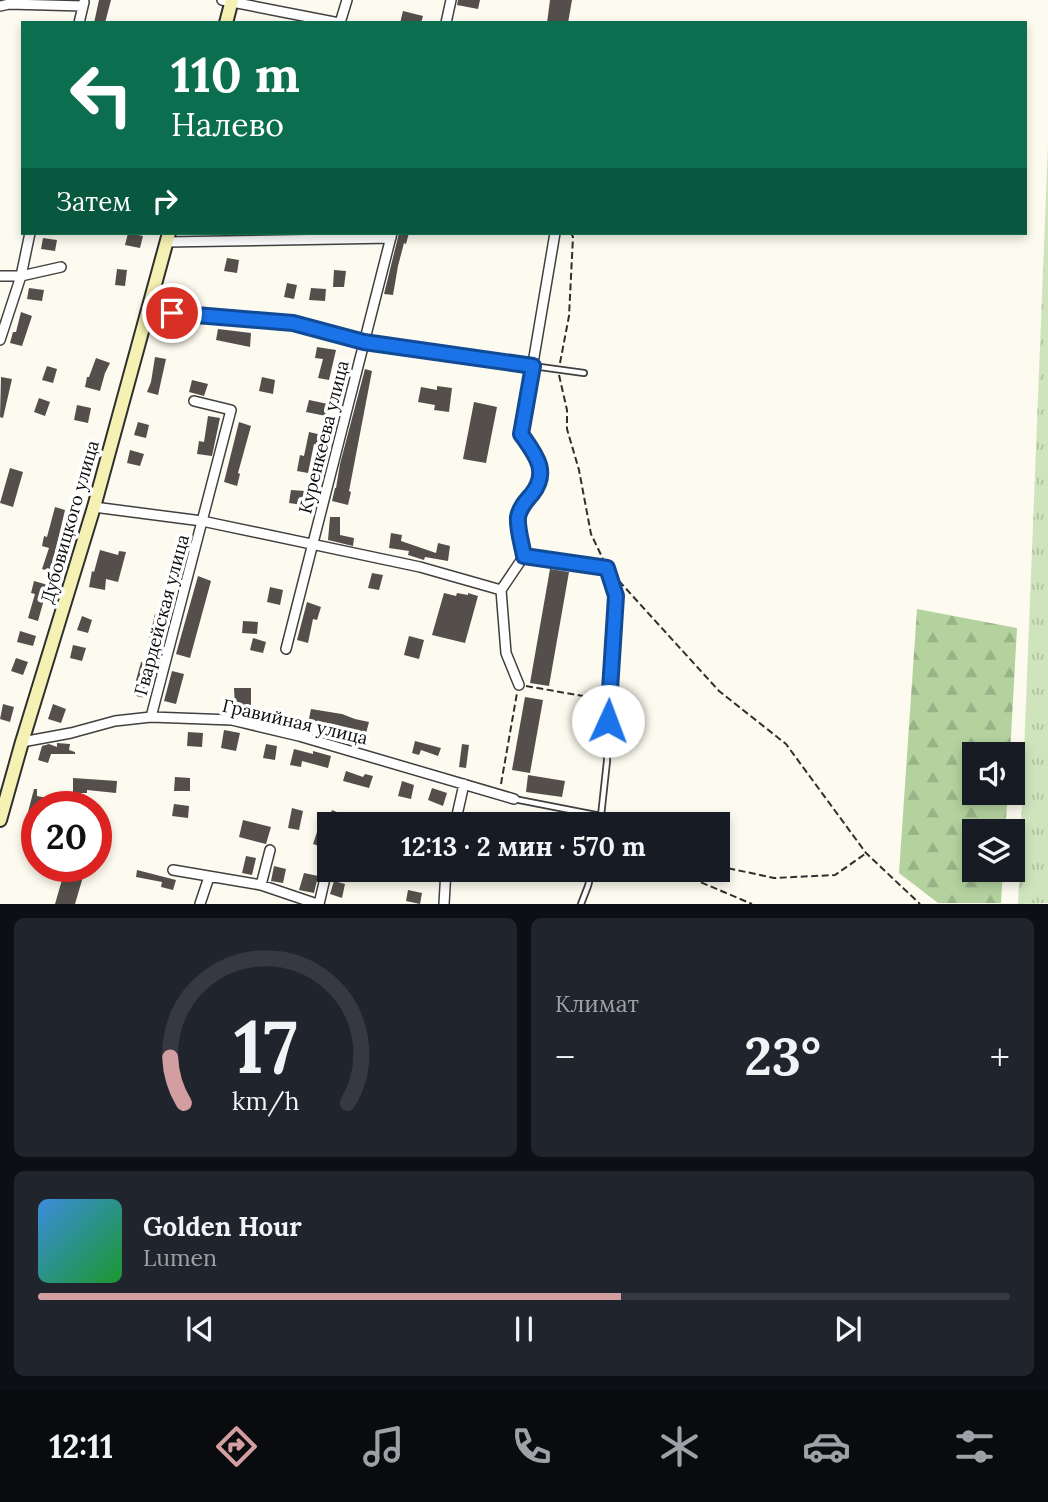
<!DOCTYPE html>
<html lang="ru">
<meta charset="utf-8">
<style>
body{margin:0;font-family:Lora,serif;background:#20242c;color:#f1f3f6;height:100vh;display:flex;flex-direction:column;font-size:26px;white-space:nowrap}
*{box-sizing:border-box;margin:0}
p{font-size:23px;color:#9ea1a6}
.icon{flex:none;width:38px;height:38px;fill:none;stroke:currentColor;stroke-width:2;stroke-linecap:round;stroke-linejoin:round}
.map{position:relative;height:904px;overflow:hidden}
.drawer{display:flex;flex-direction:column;gap:14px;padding:14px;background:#0d0f14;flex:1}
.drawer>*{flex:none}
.banner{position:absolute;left:21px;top:21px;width:1006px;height:214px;border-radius:0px;box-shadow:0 4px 10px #0003;background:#0b6e4f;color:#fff;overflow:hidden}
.tools{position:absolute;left:962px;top:742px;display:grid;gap:14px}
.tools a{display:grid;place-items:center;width:63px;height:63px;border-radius:0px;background:#171b24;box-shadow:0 4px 10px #0003;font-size:35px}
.speed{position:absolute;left:21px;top:791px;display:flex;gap:14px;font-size:35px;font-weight:700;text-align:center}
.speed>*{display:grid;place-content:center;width:91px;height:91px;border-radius:50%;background:#171b24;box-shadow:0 4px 10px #0003;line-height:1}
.speed .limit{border:10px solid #d22;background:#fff;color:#111}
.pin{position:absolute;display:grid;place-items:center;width:60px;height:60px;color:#fff;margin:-30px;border:4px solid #fff;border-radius:50%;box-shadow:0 2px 7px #0007}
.me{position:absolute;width:77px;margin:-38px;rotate:2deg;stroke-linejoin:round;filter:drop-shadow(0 0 5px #0008)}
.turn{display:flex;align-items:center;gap:24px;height:147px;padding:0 35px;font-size:32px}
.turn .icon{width:91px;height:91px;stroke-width:2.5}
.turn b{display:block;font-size:49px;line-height:60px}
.then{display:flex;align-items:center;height:66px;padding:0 35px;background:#0003;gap:14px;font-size:26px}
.big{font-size:52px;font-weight:700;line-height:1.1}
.drawer .card{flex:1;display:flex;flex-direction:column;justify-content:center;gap:10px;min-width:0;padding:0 24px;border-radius:10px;background:#20242c}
.drawer .dial{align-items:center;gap:0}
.dial svg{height:182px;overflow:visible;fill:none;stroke:#363941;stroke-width:7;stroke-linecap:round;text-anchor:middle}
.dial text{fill:#f1f3f6;stroke:none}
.song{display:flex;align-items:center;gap:21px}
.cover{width:84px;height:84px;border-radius:10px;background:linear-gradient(135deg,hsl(210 70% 55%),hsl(130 70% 35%))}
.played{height:7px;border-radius:4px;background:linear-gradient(90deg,#d29ea0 60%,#363941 60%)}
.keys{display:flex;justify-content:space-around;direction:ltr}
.heat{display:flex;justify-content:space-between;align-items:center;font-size:38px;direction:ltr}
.drawer .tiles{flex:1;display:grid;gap:14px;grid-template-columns:1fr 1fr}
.card:last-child{grid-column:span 2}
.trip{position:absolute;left:317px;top:812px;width:413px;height:70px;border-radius:0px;background:#171b24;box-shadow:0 4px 10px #0003;font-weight:700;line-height:70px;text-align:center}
.menu{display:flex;height:112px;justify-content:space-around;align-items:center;background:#090b0e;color:#9ea1a6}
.menu .icon{width:49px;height:49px}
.menu .on{color:#d29ea0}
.menu b{font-size:32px;color:#f1f3f6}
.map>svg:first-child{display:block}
</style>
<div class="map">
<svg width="1048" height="904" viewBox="0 0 1048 904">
<defs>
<pattern id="forest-firs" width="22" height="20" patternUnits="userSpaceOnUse" patternTransform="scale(1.75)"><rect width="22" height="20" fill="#b3d29e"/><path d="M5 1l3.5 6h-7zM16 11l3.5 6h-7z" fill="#99b387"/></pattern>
<pattern id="park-tufts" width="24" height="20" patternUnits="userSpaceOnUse" patternTransform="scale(1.75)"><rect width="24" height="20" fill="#cfe4bd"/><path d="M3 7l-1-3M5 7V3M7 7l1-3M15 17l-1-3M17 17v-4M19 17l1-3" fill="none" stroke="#b1c2a1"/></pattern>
</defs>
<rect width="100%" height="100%" fill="#fdfbef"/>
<path fill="url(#forest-firs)" d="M917,609L1017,628L1010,754H975V793H1008L1005,831H975V870H1003L1001,903H938L899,873Z"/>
<path fill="url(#park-tufts)" d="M1048,144V903L1018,904Z"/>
<path fill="#544f4b" d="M99,0H111L105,23H94Z
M458,0H480L478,9L457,5Z
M550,0H572L568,23H547Z
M403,11L423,16L421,23H400Z
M128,233L143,236L140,248L125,245Z
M399,233H409L406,244L404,243L398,266L393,295L384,294Z
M43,238L57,240L55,251L41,249Z
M227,258L239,260L237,273L224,271Z
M117,269L127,270L125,286L115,285Z
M334,270L346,271L344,287H333Z
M287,283L297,285L294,299L284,297Z
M29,288L44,290L42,301L27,299Z
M311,288L326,289L325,301L309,300Z
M21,312L32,316L22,346L10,343L13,332H16Z
M162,322L176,325L173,338L160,336Z
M218,329L251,333L250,347L216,340Z
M317,347L336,350L329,380L318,378L323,359L315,358Z
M155,357L166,359L158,395L147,392L151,382Z
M96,358L110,363L105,373L100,391L85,387L87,377H89Z
M47,366L57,369L53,383L42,380Z
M365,369L372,371L349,491L351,492L348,505L332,501L335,488H336L340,464Z
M1,377L12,379L3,418L0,417Z
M262,377L275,380L273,394L259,391Z
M192,380L208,384L204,396L189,392Z
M437,386L452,388L449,412L434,410L435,405L418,402L421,387L437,390Z
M39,398L50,402L45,416L34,412Z
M309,400L328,404L326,416L306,412Z
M474,402L497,407L486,463L463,459Z
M77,405L91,408L88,423L74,420Z
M208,416L220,418L212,456L197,454L199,441L204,442Z
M138,422L149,425L146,438L134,435Z
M239,422L251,426L238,473L240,474L237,486L224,482Z
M309,432L322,435L319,446L314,444L308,473L297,471L300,455L304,456Z
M130,450L144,454L140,466L127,463Z
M10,468L23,472L13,507L0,503Z
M291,490L305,491L303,505L289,503Z
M55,507L65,510L53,561L55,562L51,572L42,569L49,548L42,546L44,536L47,537Z
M330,517H340V535L354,538L353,546L328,540Z
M391,533L402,535L401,541L436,553L438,543L450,546L448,561L425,557L424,560L408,555L409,551L389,548Z
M179,536L190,539L181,573L168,569Z
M100,550L118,555L119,551L126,552L118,582L106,579L105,590L89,587L92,571L94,572Z
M550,569L569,572L549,686L530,683Z
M372,573L383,575L379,590L368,588Z
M198,576L211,581L190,658L176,654Z
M34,581L48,585L38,621L28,618L35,594L31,593Z
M270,587L283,590L280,605L267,602Z
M444,593L456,596L457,593L468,595V593L478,596L465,643L432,635Z
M307,602L321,607L317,620L313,619L308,643L297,640Z
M155,614L166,617L160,646L148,643Z
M82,616L92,620L88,633L77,630Z
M243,621L258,622L257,634L242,633Z
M20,631L36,636L33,646L17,642Z
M409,636L424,640L419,659L404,655Z
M253,638L266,642L263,653L250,650Z
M73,645L86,648L82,661L70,658Z
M16,658L28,662L23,675L11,671Z
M141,662L154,665L145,698L132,695Z
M172,671L184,674L176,704L164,701Z
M234,688H251V707L235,708Z
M525,697L543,700L530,773L512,770Z
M3,704L14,707L10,722L0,719Z
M53,704L66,709L61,723L48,719Z
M311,709L342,714L355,719L369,722L365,737L351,734V736L339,732L340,730L308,723Z
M224,730L240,733L236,751L221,748Z
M188,732L203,733L202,747L187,746Z
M415,741L441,748L438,756L421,750L419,755L412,753Z
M57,743L70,744L69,750L75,752V754H51L48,763L38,760L42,746L49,744L57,747Z
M266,744L277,746L275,760L263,758Z
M462,744L469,745L466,768L459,767Z
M294,749L313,754V751L331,756L328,768L302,761L301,767L290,765Z
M346,771L363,777L365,774L373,776L369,788L343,781Z
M528,775L565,781L562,797L526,792Z
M175,777L190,778V791H174Z
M73,778L117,781L116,793L87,790V793H73Z
M402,781L414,785L411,799L398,796Z
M432,788L447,793L443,806L428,800Z
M34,789H37V796L47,798L45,807H37V818L27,816Z
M174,804L189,806L188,818L172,816Z
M292,808L303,811L299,830L288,828Z
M332,810L344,815L340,824H327Z
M548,813L578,822V824H544Z
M243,820L271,827L266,844L239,837Z
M317,832L329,837L325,848L313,844Z
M246,856L256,858L252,875L242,873Z
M66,866H73L85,870L75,904H55Z
M274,866L286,869L283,883L271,881Z
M137,870L176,880L173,890L161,887L162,882L136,877Z
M304,873L318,876L314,893L299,890Z
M334,881L345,884L342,898L330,894Z
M408,890L422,893L420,904L406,901Z"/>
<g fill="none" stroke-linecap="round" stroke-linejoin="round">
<defs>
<path id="lane" d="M533,366L584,373
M514,799L601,816L607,761L608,700L616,596L607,568L525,556
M600,824L601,816
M581,904L588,886L592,870"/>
<path id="street" d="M222,0L339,23
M0,6L9,4L83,6
M79,23L84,2
M340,23L347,0
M446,23L451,0
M166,242L391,238
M0,276H21L61,267
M148,310L220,318L293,323L364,342L533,366
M0,340L21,276L30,233
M94,507L202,521L420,567L501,590
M286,649L392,233
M519,685L506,653L501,590L524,556C522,544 517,529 518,517C520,507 526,501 532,494C550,471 535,454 521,434L555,233
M151,717L231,410L194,401
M22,742L71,733L115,721L151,717L232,720L299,736L514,799
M455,824L464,784
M173,870L261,885L317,904
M261,885L270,850
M200,904L209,877
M319,904L329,861
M444,904L446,870"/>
<path id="secondary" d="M226,23L232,0
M0,820L22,742L94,507L169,233"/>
</defs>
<use href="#lane" stroke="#404040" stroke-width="8"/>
<use href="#street" stroke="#404040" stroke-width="12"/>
<use href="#secondary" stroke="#2f2f2f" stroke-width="16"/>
<path stroke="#2f2f2f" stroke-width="2" stroke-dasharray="7 3.5" stroke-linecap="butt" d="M560,363L569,316L573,237L571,233
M559,375L567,410V429L579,470L591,534L603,559
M619,581L719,691L786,744L866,853L920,904
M526,686L600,699
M501,784L517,693
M718,866L774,878L835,875L865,854
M672,870L752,904"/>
<use href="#lane" stroke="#fff" stroke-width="4.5"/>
<use href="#street" stroke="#fff" stroke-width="9"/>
<use href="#secondary" stroke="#f5f1b2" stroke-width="12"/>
</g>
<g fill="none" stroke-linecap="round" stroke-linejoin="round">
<defs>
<path id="route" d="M172,313L293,323L364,342L533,366L521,434C535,454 550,471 532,494C526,501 520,507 518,517C517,529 522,544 524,556L607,568L616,596L608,721"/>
</defs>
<use href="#route" stroke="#114b97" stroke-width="18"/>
<use href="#route" stroke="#1a73e8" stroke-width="12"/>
</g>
<g text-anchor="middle" stroke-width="7" stroke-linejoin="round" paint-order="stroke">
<g font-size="18" fill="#0d0d0d" stroke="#fff">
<text transform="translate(324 437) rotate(-76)" y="6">Куренкеева улица</text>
<text transform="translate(70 522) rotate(-74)" y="6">Дубовицкого улица</text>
<text transform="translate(162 615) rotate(-75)" y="6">Гвардейская улица</text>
<text transform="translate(295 722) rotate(13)" y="6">Гравийная улица</text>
</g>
</g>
</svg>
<div class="tools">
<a><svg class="icon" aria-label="sound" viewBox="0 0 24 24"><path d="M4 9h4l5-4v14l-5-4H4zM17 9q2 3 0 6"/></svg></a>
<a><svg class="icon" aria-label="layers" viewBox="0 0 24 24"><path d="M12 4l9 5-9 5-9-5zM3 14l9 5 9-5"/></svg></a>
</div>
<div class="speed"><div class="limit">20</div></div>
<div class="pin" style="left:172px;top:313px;background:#d93025"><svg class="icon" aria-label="arrive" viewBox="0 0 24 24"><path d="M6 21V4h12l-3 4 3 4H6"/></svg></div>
<svg class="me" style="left:608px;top:721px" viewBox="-20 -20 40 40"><circle r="19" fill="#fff"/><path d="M0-13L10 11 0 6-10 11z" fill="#1a73e8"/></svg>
<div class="trip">12:13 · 2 мин · 570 m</div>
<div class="banner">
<div class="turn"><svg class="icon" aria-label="left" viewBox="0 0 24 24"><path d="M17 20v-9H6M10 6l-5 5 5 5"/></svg><div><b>110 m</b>Налево</div></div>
<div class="then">Затем<svg class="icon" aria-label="right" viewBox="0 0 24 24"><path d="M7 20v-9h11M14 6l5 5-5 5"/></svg></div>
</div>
</div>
<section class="drawer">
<div class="tiles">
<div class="card dial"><svg viewBox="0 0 100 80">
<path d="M14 69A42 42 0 1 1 86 69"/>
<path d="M14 69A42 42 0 0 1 8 49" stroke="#d29ea0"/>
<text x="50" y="56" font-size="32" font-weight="700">17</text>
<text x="50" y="72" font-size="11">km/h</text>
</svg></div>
<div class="card"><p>Климат</p>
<div class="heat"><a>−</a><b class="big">23°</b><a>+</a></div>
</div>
<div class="card">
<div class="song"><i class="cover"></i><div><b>Golden Hour</b><p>Lumen</p></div></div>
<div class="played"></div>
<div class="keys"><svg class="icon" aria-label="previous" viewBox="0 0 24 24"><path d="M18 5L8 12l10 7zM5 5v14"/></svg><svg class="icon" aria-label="pause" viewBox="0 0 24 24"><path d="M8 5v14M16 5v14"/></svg><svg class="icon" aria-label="next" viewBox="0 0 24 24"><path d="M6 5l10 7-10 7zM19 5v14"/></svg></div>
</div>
</div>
</section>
<nav class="menu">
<b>12:11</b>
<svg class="icon on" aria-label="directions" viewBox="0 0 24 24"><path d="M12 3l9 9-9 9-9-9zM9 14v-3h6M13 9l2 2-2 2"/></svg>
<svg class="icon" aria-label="music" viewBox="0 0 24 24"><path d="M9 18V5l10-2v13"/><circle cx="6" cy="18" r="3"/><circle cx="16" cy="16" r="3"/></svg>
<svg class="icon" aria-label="phone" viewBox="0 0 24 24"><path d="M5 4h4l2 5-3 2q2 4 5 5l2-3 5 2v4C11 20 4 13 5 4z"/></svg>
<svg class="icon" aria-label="climate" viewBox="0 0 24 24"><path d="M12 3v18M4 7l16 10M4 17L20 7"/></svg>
<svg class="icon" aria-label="car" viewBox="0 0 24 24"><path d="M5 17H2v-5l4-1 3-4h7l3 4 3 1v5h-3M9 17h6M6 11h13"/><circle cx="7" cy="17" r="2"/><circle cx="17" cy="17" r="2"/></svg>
<svg class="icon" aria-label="filters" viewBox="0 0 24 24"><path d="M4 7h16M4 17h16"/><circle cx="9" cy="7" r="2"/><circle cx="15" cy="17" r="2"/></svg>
</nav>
